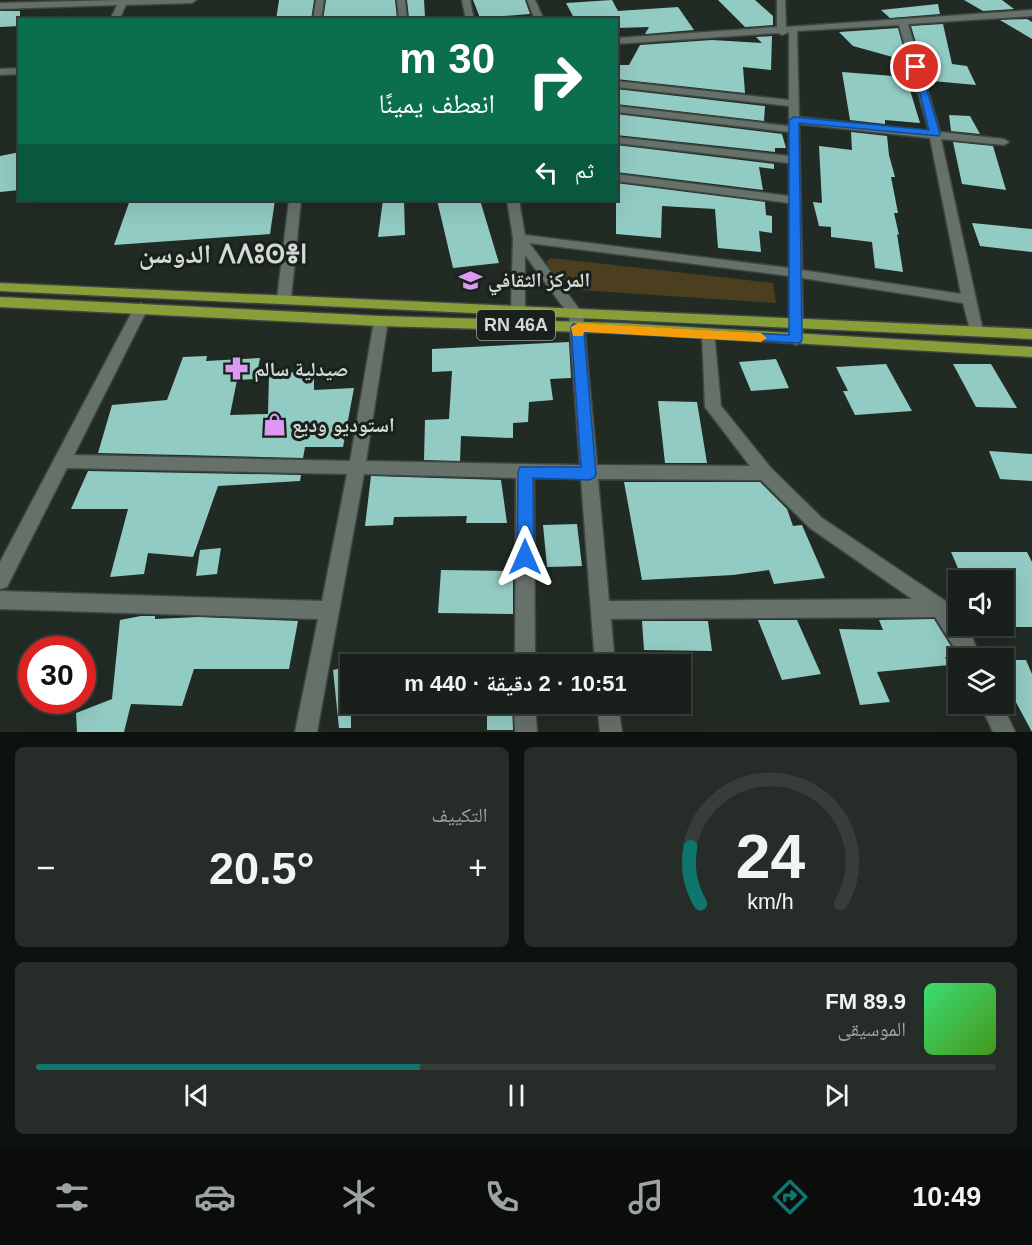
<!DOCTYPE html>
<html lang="ar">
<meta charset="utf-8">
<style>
body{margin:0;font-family:Arial,"Noto Naskh Arabic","Noto Sans Tifinagh",sans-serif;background:#262d28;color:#f1f3f6;direction:rtl;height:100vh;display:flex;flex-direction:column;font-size:22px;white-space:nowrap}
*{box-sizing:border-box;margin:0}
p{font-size:20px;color:#9fa3a3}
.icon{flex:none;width:33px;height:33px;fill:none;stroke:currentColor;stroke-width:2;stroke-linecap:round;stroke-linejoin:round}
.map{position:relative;height:732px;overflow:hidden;direction:ltr}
.details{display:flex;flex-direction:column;gap:15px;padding:15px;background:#0e120f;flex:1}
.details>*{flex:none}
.banner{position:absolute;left:18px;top:18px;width:600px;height:183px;border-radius:0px;box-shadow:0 6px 24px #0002,0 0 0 2px #373e3a;direction:rtl;background:#0b6e4f;color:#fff;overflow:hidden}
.buttons{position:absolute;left:948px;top:570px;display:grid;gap:12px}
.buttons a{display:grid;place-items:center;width:66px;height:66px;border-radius:0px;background:#19201b;box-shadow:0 6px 24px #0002,0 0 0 2px #373e3a;font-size:30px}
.speed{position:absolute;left:18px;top:636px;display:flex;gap:12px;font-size:30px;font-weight:700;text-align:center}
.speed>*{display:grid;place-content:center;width:78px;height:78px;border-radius:50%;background:#19201b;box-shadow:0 6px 24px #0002,0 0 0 2px #373e3a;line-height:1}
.speed .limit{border:9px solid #d22;background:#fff;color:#111}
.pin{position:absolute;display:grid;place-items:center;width:51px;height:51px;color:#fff;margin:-26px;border:3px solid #fff;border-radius:50%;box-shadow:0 2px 6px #0007}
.me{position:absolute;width:66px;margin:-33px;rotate:0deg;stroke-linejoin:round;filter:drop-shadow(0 0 4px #0008)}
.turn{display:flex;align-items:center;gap:21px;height:126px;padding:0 24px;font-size:27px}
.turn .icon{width:78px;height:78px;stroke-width:2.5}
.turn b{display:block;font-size:42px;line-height:51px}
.then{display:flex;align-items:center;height:57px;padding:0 24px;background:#0003;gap:12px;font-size:22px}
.big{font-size:45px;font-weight:800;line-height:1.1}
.details .card{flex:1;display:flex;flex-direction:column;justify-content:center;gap:9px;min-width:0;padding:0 21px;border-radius:9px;background:#262d28}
.details .dial{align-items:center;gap:0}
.dial svg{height:156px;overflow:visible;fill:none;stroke:#373e3a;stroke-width:7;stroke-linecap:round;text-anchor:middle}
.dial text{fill:#f1f3f6;stroke:none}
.song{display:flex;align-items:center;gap:18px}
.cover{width:72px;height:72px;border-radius:9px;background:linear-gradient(135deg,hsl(140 70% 55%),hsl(100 70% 35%))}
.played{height:6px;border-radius:3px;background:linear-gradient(90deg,#0f766e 40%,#373e3a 40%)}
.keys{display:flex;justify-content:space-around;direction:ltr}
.heat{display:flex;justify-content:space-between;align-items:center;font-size:33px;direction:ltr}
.details .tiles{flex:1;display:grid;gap:15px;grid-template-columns:1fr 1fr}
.card:last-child{grid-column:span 2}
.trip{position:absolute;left:340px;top:654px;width:351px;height:60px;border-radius:0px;background:#19201b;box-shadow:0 6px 24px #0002,0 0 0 2px #373e3a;font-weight:800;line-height:60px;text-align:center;direction:rtl}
.tab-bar{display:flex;height:96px;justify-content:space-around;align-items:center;background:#0a0d0b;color:#9fa3a3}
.tab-bar .icon{width:42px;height:42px}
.tab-bar .selected{color:#0f766e}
.tab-bar b{font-size:27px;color:#f1f3f6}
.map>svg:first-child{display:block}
</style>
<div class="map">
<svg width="1032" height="732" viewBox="0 0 1032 732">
<rect width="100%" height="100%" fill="#212b24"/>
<path fill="#4c3f1f" d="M552,258L773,283L776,303L579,290L552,272L546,261Z"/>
<path fill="#92cbc4" d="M279,0H314L311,20H276Z
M326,0H395L397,19L323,20Z
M407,0H424L425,17L409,18Z
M473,0H525L530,14L480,18Z
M612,0L618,11L678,7L694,30L645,34L649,27L616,28V20H575L566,3Z
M718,0H755L773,16V25L745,27Z
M964,0H1002L1014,9L983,11Z
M938,4L940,14L890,18L881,10Z
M0,11H20V26L0,27Z
M1027,19L1032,22V39L1000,20Z
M943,24L952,64L967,66L976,85L933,81L935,69L923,66L911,26Z
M898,28L907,61L853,46L839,32Z
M772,36L771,70L743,67L745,93L616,79V65H629L640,45L712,40L762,43L756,37Z
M842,72L906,77L920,123L885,120V124L850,120Z
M616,89L765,106L764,121L616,104Z
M616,114L782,134L786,148H775V152L616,135Z
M949,115L970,116L980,134L951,131Z
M851,132L887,136L889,155L895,177H891L898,213H894L899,235L897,234L903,272L875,268L872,242L831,237V227L819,226L813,202L822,203L819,146L852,150Z
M953,142L993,146L1006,190L962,184Z
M616,145L774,164V169L759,167L763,190L616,172Z
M20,152V190L0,192V156Z
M616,183L765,202L766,215L772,216V233L759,231L761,252L718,248L715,209L662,206L661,238L616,234Z
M130,200H275L270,234L114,245Z
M383,200H404L405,235L378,237Z
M437,200H480L499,263L453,268Z
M972,223L1032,229V252L980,246Z
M569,342L571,378L550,379L553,400L529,402L528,422L513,423V438L461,436L460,461L424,460L425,420L449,419L452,371L432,372V349Z
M207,356L206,361L260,358L256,379L237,380L230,415L268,414L269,375L314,370V390L354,388L343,447H305L303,458L98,453L112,405L167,400L183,357Z
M776,359L789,388L751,391L739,362Z
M886,364L912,411L855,415L843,391H848L836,367Z
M953,364H991L1017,408L976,407Z
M658,401L697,402L707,463H665Z
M989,451L1032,454V481L1000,479Z
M88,471L301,475L300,481L218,486L193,557L148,553L144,574L110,577L128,509H71Z
M371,476L501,480L507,523H466L467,516L394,517L393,525L365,526Z
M624,482H760L787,509L793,526L802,525L825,578L774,584L769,570L733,575L642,580Z
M577,524L582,566L547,567L543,525Z
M221,548L217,574L196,576L200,550Z
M951,552H1027L1032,562V627H1004V580H963Z
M441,570L513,571V614L438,613Z
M141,616H155V619L198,617L298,621L289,669H194L182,706L131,704L124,732H77L76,713L112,699L120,620Z
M934,619L957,656L945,657L949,665L877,672L890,702L860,705L839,629L883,630L879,620Z
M758,620H797L821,674L782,680Z
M642,621H708L712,651L644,650Z
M1004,660H1026L1032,674V732L1004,680Z
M351,666V728H339L333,670Z
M487,704H512L513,730H487Z"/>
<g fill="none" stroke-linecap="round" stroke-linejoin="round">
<defs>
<path id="minor" d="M120,0H196L192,3L126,5L119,20H110L117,5L0,9V3Z
M316,0H324L321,20H313Z
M397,0H405L407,20H399Z
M462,0H470L474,20H466Z
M527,0H535L544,20H535Z
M777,0H785L786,27L1032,10V16L908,24L940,132L1004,139L1009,142L1004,145L941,139L983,331L981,334H971L963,303L802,278L803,340L796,345L789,340V276L529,243L583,314L597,465L750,466L705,407L702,334L709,329L714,331L721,406L771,468L822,518L947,602L958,618V626H964L972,637L981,658H961L935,617L611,619L615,664H595L581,479L534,478L535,664H515L516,478L364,474L317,732H295L318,619L0,609V591L322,601L347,474L67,468L7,587L0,589V562L134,308L141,303L148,308L74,455L350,461L374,321L381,316L388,321L366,461L580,465L569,315L525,255V311L518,316L511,311L513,238L507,200H519L525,235L789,268V203L616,181V174L789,196V163L616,143V137L789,156V132L616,112V106L789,126V106L616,87V81L789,100V32L782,35L778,33L616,44V38L777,27ZM899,25L929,131L799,117L797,31ZM799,124L930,138L961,294L802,270ZM598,479L761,480L810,528L912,599L609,601Z
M20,68V74L0,75V69Z
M289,200H301L291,299L284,303L277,299Z
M514,704H535L537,732H515Z
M597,704H618L622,732H600Z
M980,704H1002L1015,732H993Z"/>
<path id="primary" d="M0,283L1032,329V339L0,291Z
M0,297L381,316L619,323L1032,347V357L619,333L381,326L0,307Z"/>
</defs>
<use href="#minor" stroke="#3f4641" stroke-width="3"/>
<use href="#primary" stroke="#3f4641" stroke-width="3"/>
<use href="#minor" fill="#667169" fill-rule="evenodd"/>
<use href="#primary" fill="#889e38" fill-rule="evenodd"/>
</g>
<path fill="#1a73e8" stroke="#114b97" stroke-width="1.5" d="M913,65L920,67L940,134L939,136L799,123L802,340L800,343L584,332L596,474L594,478L589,480L533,478L534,557L531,562L525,565L519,562L517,557L518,472L520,467H581L571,327L573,324L789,335V120L794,117L929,130Z"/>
<path fill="#f59e0b" d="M578,323L761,333L767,338L761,342L584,332L583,336H573L571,327Z"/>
<defs>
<symbol id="school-bare" viewBox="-9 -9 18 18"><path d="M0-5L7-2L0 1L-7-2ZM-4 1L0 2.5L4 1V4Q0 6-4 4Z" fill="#dc99f4" stroke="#18211b" stroke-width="2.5" paint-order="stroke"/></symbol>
<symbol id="pharmacy-bare" viewBox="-9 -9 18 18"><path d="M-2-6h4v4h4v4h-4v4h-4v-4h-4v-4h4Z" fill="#dc99f4" stroke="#18211b" stroke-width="2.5" paint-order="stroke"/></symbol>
<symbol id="shop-bare" viewBox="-9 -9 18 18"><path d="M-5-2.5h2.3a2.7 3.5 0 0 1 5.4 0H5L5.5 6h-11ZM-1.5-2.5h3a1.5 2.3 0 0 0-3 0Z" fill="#dc99f4" stroke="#18211b" stroke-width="2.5" paint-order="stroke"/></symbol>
</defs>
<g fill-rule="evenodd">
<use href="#school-bare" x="454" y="264" width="33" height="33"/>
<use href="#pharmacy-bare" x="220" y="352" width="33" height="33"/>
<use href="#shop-bare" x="258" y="408" width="33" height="33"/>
</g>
<g text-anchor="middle" stroke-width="6" stroke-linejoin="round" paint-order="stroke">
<rect fill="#18211b" stroke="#9ba29c" stroke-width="1.5" x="477" y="310" width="78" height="30" rx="4.5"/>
<g font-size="18" font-weight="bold" fill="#d3d9d4">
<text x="516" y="331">RN 46A</text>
</g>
<g font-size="20" font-weight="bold" fill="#d3d9d4" stroke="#18211b" text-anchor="start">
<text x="488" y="287">المركز الثقافي</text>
<text x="254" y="376">صيدلية سالم</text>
<text x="292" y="432">استوديو وديع</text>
</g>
<g font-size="26" font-weight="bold" fill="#d3d9d4" stroke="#18211b">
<text x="223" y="263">الدوسن ⴷⴷⵓⵙⴻⵏ</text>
</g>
</g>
</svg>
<div class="buttons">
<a><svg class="icon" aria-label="sound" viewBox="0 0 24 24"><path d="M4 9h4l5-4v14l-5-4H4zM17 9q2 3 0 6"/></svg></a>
<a><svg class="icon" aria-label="layers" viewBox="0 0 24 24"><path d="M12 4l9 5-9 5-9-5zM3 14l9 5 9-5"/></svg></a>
</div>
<div class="speed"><div class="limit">30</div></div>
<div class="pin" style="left:916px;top:67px;background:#d93025"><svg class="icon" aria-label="arrive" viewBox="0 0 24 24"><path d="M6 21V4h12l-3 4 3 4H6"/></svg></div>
<svg class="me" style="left:525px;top:557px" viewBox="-20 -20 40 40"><path d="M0-17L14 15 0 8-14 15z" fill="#1a73e8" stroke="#fff" stroke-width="4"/></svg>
<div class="trip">10:51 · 2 دقيقة · 440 m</div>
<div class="banner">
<div class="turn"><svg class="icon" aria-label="right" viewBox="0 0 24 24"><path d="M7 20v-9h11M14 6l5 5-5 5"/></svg><div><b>30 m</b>انعطف يمينًا</div></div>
<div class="then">ثم<svg class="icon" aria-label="left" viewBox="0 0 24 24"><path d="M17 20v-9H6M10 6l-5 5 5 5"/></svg></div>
</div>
</div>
<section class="details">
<div class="tiles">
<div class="card dial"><svg viewBox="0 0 100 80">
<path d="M14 69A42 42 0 1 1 86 69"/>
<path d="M14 69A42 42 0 0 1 9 40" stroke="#0f766e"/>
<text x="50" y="56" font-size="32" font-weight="700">24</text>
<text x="50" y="72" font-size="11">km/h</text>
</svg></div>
<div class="card"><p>التكييف</p>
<div class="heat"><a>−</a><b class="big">20.5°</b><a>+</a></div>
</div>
<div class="card">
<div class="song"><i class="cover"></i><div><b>89.9 FM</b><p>الموسيقى</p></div></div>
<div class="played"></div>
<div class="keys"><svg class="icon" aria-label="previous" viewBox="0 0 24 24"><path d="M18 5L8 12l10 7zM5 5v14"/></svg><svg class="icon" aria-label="pause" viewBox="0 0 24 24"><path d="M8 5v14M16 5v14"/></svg><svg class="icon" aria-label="next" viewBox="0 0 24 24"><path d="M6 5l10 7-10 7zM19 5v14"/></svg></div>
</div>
</div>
</section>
<nav class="tab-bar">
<b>10:49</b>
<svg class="icon selected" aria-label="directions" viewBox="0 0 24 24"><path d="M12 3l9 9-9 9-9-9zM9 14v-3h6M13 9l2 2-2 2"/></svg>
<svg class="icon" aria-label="music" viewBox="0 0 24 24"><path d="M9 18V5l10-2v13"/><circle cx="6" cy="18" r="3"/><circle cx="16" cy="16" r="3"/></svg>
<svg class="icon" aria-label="phone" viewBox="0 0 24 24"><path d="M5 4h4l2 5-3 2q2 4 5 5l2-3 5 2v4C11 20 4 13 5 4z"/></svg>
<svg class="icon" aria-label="climate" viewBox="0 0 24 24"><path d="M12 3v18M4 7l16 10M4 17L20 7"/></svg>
<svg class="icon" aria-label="car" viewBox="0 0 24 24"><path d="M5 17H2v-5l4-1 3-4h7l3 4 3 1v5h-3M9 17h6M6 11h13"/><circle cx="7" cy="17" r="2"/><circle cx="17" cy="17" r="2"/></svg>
<svg class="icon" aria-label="filters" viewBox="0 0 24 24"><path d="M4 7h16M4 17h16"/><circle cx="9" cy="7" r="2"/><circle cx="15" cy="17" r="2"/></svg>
</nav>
